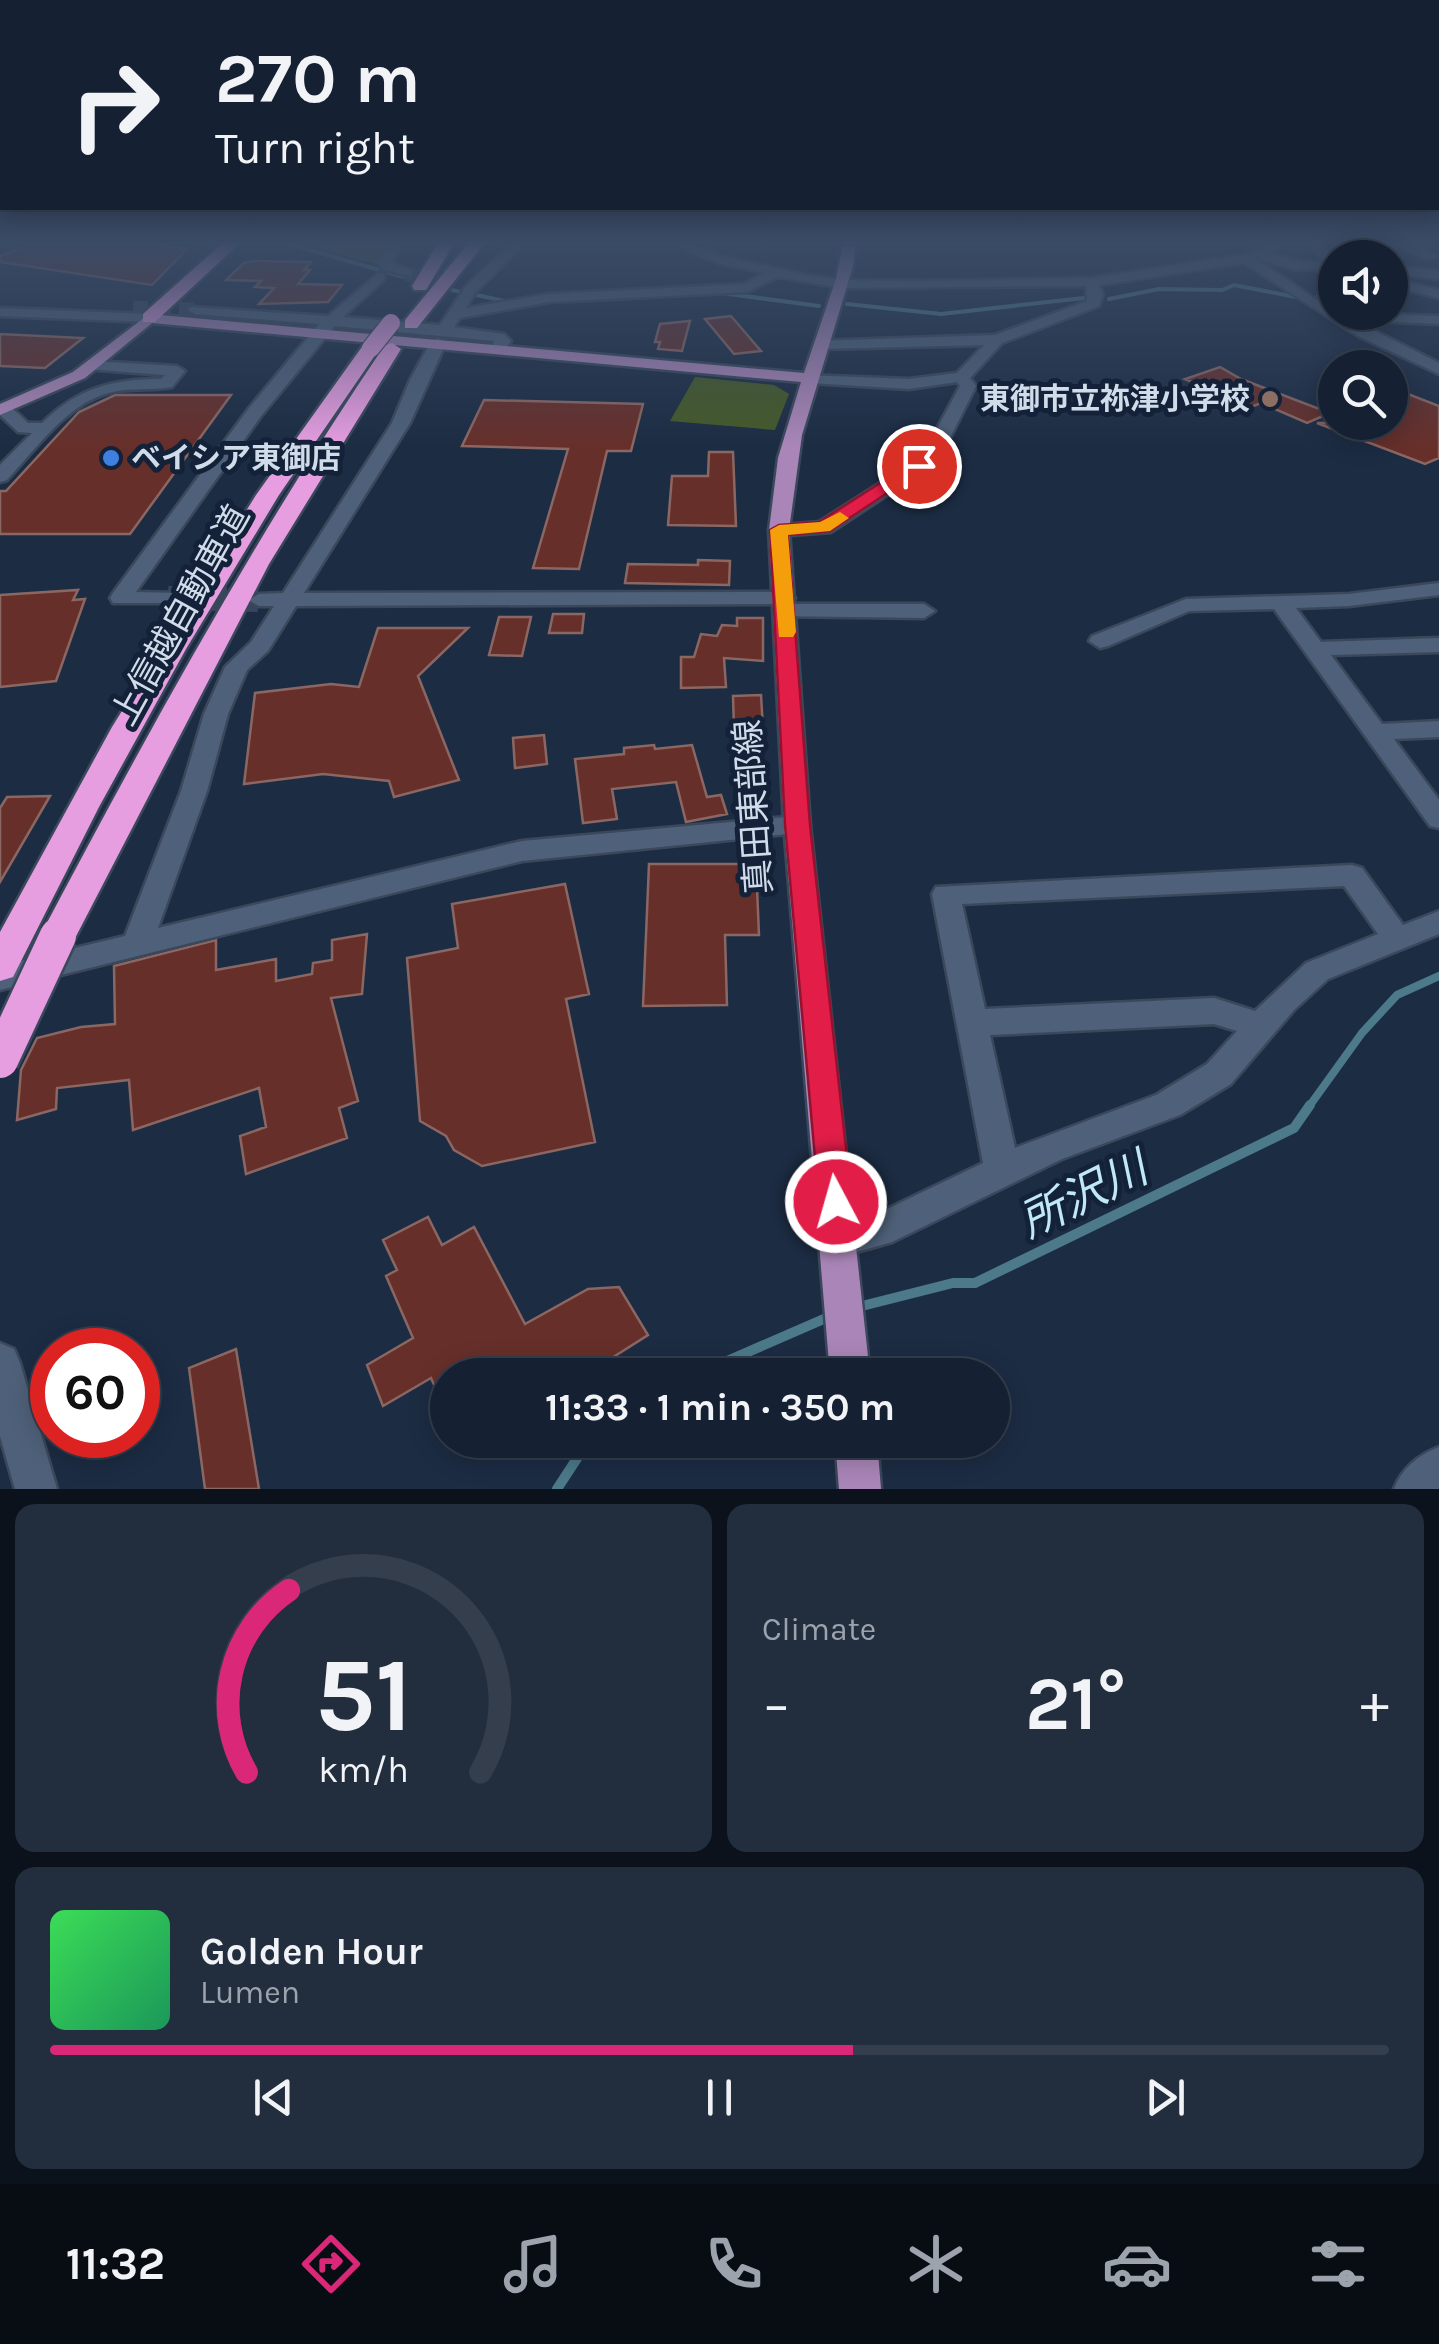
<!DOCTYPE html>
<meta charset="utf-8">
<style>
body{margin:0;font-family:Karla,"Noto Sans JP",sans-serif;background:#222e3e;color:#f1f3f6;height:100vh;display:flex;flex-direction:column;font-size:38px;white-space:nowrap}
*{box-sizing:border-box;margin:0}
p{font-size:32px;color:#9da3ac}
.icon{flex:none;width:55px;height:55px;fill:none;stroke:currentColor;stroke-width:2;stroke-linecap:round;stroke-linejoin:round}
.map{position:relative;height:1489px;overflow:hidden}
.details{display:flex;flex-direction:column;gap:15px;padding:15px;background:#0c121c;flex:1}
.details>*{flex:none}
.banner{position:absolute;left:0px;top:0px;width:1440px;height:210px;box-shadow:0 5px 25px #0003,0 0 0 2px #343e4d;background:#152132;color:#f1f3f6;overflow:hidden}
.fabs{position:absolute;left:1318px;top:240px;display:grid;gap:20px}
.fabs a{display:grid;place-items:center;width:90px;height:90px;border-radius:50%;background:#152132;box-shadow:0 5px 25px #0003,0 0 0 2px #343e4d;font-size:50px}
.speed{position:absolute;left:30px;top:1328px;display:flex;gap:20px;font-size:50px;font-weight:700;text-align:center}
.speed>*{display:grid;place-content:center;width:130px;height:130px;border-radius:50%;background:#152132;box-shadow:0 5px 25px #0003,0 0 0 2px #343e4d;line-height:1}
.speed .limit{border:15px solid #d22;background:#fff;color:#111}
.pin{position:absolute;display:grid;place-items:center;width:85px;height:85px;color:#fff;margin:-42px;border:5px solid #fff;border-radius:50%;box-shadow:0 2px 10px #0007}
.me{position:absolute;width:110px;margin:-55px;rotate:354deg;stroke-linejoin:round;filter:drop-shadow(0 0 8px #0008)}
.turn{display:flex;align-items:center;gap:35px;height:210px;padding:0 50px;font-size:45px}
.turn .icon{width:130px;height:130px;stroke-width:2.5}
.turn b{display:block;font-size:70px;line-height:85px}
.big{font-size:75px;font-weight:700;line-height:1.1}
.details .card{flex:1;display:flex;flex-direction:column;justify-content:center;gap:15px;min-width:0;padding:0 35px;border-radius:20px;background:#222e3e}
.details .dial{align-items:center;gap:0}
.dial svg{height:260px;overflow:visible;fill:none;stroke:#343e4d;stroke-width:7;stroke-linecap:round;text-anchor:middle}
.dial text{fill:#f1f3f6;stroke:none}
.song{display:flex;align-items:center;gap:30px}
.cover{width:120px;height:120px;border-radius:15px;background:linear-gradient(135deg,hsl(130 70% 55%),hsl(150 70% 35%))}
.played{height:10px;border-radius:5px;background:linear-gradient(90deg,#db2777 60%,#343e4d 60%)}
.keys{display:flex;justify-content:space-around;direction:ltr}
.heat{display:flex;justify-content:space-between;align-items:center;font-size:55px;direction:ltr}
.details .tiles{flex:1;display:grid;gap:15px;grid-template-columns:1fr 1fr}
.card:last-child{grid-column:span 2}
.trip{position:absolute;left:430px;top:1358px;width:580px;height:100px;border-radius:50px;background:#152132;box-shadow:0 5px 25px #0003,0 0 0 2px #343e4d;font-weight:700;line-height:100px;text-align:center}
.tabs{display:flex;height:160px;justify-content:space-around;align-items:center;background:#080d14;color:#9da3ac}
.tabs .icon{width:70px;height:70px}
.tabs .selected{color:#db2777}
.tabs b{font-size:45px;color:#f1f3f6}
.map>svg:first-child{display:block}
</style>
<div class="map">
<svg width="1439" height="1489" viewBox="0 0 1439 1489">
<rect width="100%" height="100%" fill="#1c2c43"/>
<path fill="#455a27" d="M306,240H394L380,265L297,243Z
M695,377L774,385L789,394L775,430L670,421Z"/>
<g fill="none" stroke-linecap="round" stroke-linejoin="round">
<path stroke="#4c7a8a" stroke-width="4" d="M275,240L404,277
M452,290L510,302
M1390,290H1409
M722,293L819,306
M1318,296L1335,294
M1109,299L1159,289L1222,290L1234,285L1296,297
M577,300L644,297
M847,304L941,314L1084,298"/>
<path stroke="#4c7a8a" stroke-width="8" d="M1308,1108L1362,1033L1397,995L1439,976"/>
<path stroke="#4c7a8a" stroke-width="10" d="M854,1308L953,1283H975L1294,1128L1310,1105
M695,1375L833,1315
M557,1489L589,1440"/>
</g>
<path fill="#672f2a" stroke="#8b6763" stroke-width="2.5" d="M40,240H126L187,249L152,285L0,262V256Z
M254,261L311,262L304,270H310L298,284L342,285L328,302L259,304L274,288L255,287L261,281L226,280L244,263Z
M731,316L761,351L734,354L705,319Z
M690,321L682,351L658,349L660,342H655L660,324Z
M0,334L83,338L45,368L0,366Z
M1220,367L1241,379L1330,413L1307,423L1261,403L1251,407L1185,379Z
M1390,387L1439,406V458L1425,464L1317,423L1390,422Z
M115,395H231L130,534H0V491H6L79,412Z
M484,400L643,404L631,451H607L579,569L533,568L568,449L462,446Z
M709,452H733L736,526L668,525L672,476H708Z
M698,560L730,561L729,585L625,583L628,564L698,565Z
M78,590L73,600L85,599L56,681L0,687V595Z
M553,614H584L582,633H549Z
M499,617H531L522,656L489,655Z
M737,618H763V661L724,658L726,687L681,688V657H694L701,634L717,636L722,625L737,626Z
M378,628H468L418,676L459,780L394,797L389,781L323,774L244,784L255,693L331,684L359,687Z
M761,695L763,729H734L733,696Z
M544,735L547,764L515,768L513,738Z
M654,745L655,749L692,745L707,797L721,795L727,814L686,822L676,782L612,789L617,819L583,823L575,759L624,754V748Z
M50,796L0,882V808L7,797Z
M649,864H756L759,935H725L727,1005L643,1006Z
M565,884L589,994L566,999L595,1142L482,1166L454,1150L446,1136L420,1121L407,958L458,948L452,904Z
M367,934L362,994L331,998L358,1101L339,1108L347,1138L246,1174L240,1136L266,1127L259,1088L133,1130L129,1080L57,1088L56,1109L17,1120L21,1070L37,1038L81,1027L115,1024L114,966L216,940V970L276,959V981L312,974L313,963L332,960V940Z
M428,1217L442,1245L474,1227L525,1324L588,1289L619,1287L648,1335L585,1375H448V1416L431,1378L383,1406L367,1365L413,1338L386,1276L397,1270L383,1240Z
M236,1349L259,1489H205L189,1368Z"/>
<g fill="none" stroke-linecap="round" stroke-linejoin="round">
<path stroke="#37465c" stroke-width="15" stroke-dasharray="15 8" stroke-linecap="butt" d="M407,274L453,286
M133,308L195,310"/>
<path stroke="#37465c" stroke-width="24" stroke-dasharray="24 11" stroke-linecap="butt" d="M168,598L258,600"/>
<defs>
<path id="minor" d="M392,240H404L393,263L412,271V277L382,269L379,263Z
M515,240H528L476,292L466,308L549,294L744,284L764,273L717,263L662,240H679L726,257L807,275L842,280L927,281L1091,278L1243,255L1279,240H1295L1270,253L1295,261L1324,262L1305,240H1318L1335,259V271L1294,269L1256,259L1335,312L1439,316V324L1353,320L1439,363V374L1358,336L1244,263L1099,285L1103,294L1099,306L1002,343L970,378L976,386L943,452L925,470L831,532L779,536L769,530L772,526L819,522L913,462L926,449L960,386L957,382L909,389L810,383L802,378L804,375L909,379L957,373L984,345L822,349L817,347V341L995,335L1087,301L1086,286L842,288L778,277L747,292L549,302L460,318L454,327L504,334L511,341L504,352L499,354L491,349L494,341L335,326L261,416L136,592L176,593L179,598L176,603H113L110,598L113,593L249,408L319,324L195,314L188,310L190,307L328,316L379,273L384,274V280L343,317L440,325L466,286Z
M1385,240H1402L1437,256L1425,259Z
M1390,266L1439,271V279L1390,274Z
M1390,278L1439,290V298L1390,286Z
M0,308L149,314L156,318L149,322L0,316Z
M438,338L446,343L410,423L304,593L784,592L795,598L784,604L296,606L268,651L247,670L228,714L207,791L158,928L522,841L797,816L807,818L810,825L807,832L522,861L0,990V966L125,936L181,791L204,714L225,667L251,642L274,606H259L248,600L259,594L283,593L392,423L410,380L430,343Z
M92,361L177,366L185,371L172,387C151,391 129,387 108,393C67,404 35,450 7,480L0,482V465L32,433L18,432L0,415V405H9L28,423H42C78,388 112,379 161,379L165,375L86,369L84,366Z
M1439,583V595L1349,606L1296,608L1321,642L1439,638V652L1331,655L1382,724L1439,721V737L1394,739L1439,800V828L1430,826L1274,609L1189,611L1108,646L1100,648L1089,641L1092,636L1186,599L1349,594Z
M785,604H924L935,611L924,618L777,616L774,611Z
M1352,865L1362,868L1403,925L1439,911V934L1328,979L1294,1010L1231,1084L1180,1115L1062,1159L892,1242L839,1257L826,1251L821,1239L826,1227L887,1209L983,1163L932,894L936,887ZM1344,886L1378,934L1306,963L1255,1011L1214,998L985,1009L962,904ZM1214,1024L1237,1031L1207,1064L1156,1095L1015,1148L990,1035Z
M0,1343L14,1349L20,1363L57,1489H15L0,1436Z
M1439,1447V1489H1394C1402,1468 1418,1455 1439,1447Z"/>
<path id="major" d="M844,240H856L853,266L802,435L789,530L810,825L870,1375H830L784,825L769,530L778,458L801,382L152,323L85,378L0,415V404L73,372L149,314L804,373L836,279Z
M835,1440H877L881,1489H839Z"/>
<path id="highway" d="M226,240H243L155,322H143V314Z
M440,240H456L426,290H414L412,286Z
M471,240H487L417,328H405V320Z
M371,342L380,348L279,495L186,649L99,807L13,977L0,981V932L112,727L256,495L364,344Z
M392,343L401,349L269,564L71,946L58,950L45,946L40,936C147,734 256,534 385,345Z"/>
</defs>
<use href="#minor" stroke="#3b485b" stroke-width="5"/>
<use href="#major" stroke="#3b485b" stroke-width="5"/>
<use href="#highway" stroke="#3b485b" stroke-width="5"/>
<use href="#minor" fill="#4f617a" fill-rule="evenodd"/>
<use href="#major" fill="#aa86b8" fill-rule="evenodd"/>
<use href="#highway" fill="#e69ee1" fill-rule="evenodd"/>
<defs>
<path id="highway-bridge-far1" d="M371,348L391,323"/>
<path id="highway-bridge" d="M0,1060L58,936"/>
</defs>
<use href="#highway-bridge-far1" stroke="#3b485b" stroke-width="20" stroke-linecap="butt"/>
<use href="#highway-bridge" stroke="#3b485b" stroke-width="41" stroke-linecap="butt"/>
<use href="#highway-bridge-far1" stroke="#e69ee1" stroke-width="18"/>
<use href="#highway-bridge" stroke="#e69ee1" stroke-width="36"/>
</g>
<linearGradient id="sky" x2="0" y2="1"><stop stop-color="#0f1825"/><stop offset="0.54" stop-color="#3a4b66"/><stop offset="1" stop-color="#3a4b66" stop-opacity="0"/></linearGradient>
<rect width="1439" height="448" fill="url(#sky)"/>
<path fill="#e11d48" stroke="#92132f" stroke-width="2.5" d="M913,462L928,466L830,531L788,535L810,825L852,1202L847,1212L836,1217L824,1212L819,1202L785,825L770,530L779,525L819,522Z"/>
<path fill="#f59e0b" d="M840,512L849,518L830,531L788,535L796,632L793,637H779L770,530L779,525L820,522Z"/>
<circle fill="#8d6e63" stroke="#132238" stroke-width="4" cx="1270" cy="399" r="10"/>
<circle fill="#3f7fe0" stroke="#132238" stroke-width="4" cx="111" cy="458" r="10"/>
<g text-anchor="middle" stroke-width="10" stroke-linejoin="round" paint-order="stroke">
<g font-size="30" font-weight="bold" fill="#d1dceb" stroke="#132238" text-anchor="end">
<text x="1250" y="409">東御市立祢津小学校</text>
<text x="131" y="468" text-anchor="start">ベイシア東御店</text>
</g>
<g font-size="35" fill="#d1dceb" stroke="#132238">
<text transform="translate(180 615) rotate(-61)" y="12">上信越自動車道</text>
<text transform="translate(753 807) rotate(-94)" y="12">真田東部線</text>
</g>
<g font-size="45" font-style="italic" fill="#c1e8f6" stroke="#132238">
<text transform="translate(1083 1194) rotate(-26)" y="16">所沢川</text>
</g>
</g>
</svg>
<div class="fabs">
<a><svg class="icon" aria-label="sound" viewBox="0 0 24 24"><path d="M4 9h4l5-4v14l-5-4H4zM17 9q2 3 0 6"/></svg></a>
<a><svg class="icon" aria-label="search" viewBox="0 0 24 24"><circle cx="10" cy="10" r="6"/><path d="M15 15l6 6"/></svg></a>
</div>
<div class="speed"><div class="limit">60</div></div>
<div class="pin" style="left:919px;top:466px;background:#d93025"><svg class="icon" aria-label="arrive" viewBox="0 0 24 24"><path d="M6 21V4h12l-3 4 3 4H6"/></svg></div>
<svg class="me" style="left:836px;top:1202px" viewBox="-20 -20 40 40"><circle r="17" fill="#e11d48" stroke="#fff" stroke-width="3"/><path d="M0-11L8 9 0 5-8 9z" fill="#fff"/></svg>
<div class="trip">11:33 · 1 min · 350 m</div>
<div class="banner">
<div class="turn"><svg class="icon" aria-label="right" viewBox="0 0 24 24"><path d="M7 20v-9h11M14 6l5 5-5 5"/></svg><div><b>270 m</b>Turn right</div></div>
</div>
</div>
<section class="details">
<div class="tiles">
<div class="card dial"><svg viewBox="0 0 100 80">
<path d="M14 69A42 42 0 1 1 86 69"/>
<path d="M14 69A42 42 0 0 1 27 13" stroke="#db2777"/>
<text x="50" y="56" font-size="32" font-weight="700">51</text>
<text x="50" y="72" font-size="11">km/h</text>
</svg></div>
<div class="card"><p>Climate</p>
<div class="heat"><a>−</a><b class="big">21°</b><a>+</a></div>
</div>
<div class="card">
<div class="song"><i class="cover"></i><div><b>Golden Hour</b><p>Lumen</p></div></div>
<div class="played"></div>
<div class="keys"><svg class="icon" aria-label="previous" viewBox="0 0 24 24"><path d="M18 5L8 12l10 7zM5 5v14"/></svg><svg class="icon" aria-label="pause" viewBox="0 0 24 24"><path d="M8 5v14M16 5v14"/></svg><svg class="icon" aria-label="next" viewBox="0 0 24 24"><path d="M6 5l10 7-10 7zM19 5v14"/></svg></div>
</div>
</div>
</section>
<nav class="tabs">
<b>11:32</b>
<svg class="icon selected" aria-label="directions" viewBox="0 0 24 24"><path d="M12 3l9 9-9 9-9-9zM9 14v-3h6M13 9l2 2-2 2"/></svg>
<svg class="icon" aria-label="music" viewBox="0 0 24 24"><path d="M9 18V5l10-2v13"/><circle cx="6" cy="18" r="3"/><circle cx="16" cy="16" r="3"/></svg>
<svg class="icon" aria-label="phone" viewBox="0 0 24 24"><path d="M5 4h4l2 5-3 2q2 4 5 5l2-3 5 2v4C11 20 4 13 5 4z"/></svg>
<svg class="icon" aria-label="climate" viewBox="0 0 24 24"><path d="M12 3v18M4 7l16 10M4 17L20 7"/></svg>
<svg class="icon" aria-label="car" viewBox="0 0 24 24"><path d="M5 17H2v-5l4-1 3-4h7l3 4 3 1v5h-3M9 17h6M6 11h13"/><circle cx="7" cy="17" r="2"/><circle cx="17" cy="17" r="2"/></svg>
<svg class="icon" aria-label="filters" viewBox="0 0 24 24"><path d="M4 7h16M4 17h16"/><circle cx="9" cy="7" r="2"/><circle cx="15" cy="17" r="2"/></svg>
</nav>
